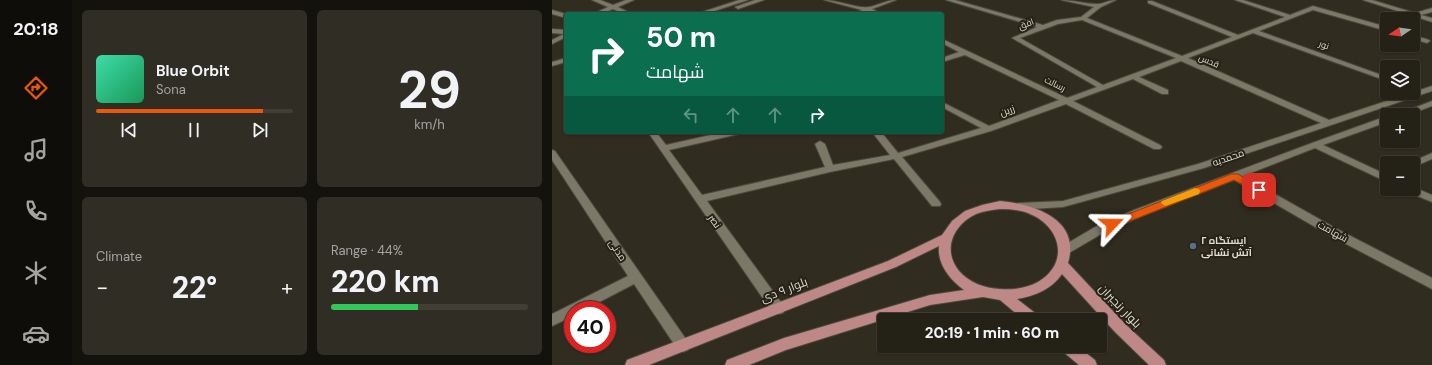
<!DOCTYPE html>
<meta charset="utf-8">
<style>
body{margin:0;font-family:"DM Sans",Cairo,sans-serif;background:#302e24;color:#f1f3f6;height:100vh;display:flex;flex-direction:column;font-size:15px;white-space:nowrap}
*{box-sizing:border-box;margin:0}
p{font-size:13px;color:#a3a3a1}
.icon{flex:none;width:22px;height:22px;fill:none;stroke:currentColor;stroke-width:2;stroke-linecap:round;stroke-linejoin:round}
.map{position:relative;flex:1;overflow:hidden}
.panel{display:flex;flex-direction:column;gap:10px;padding:10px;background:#14120d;width:480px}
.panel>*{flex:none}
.guide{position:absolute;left:12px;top:12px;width:380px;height:122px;border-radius:4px;box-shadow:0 1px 3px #0004,0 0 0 1px #413e36;background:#0b6e4f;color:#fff;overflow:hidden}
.needle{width:26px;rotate:257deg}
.buttons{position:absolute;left:828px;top:12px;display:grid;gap:8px}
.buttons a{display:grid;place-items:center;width:40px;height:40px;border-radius:4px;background:#242117;box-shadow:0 1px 3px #0004,0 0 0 1px #413e36;font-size:20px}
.speed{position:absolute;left:12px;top:301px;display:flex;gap:8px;font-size:20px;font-weight:700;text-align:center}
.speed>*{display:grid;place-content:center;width:52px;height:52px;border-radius:50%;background:#242117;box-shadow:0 1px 3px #0004,0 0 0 1px #413e36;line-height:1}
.speed .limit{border:6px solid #d22;background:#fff;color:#111}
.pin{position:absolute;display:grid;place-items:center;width:34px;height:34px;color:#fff;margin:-17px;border-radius:8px;box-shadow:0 2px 6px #0006}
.me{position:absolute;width:44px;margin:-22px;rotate:67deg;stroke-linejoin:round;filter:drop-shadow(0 0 3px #0008)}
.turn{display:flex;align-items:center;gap:14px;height:84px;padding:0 16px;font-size:18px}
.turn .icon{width:52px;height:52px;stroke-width:2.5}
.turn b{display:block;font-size:28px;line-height:34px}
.lanes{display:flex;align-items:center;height:38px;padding:0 16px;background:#0003;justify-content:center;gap:20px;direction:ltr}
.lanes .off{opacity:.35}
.big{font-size:30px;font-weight:800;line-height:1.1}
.panel .card{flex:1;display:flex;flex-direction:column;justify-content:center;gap:6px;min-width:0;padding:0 14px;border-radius:6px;background:#302e24}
.panel .dial{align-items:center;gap:0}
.dial b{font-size:52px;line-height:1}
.song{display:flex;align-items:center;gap:12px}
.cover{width:48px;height:48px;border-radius:6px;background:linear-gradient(135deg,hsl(160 70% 55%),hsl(150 70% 35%))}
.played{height:4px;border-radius:2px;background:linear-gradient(90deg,#ea580c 85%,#413e36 85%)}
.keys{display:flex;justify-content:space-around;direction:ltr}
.heat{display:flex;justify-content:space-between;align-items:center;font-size:22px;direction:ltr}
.charge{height:6px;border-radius:3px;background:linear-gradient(90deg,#34c759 44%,#413e36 0)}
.panel .tiles{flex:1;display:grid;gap:10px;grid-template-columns:repeat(2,1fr)}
.trip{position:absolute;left:325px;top:313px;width:230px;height:40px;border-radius:4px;background:#242117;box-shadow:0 1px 3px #0004,0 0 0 1px #413e36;font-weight:800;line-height:40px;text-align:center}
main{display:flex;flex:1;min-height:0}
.dock{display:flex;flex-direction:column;width:72px;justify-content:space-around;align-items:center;background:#0e0d09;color:#a3a3a1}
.dock .icon{width:28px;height:28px}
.dock .active{color:#ea580c}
.dock b{font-size:18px;color:#f1f3f6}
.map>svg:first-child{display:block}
</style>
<main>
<nav class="dock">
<b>20:18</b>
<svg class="icon active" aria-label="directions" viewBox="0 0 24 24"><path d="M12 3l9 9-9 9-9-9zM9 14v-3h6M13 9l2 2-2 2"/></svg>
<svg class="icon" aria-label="music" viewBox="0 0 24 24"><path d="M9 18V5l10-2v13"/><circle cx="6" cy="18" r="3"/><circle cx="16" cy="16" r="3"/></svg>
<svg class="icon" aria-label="phone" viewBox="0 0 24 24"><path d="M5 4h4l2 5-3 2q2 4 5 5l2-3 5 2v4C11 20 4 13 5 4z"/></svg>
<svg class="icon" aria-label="climate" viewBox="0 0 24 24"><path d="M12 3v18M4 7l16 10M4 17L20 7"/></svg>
<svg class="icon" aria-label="car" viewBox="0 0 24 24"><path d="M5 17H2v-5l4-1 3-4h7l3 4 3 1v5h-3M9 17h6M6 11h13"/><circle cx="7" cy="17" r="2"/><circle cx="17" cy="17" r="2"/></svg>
</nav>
<section class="panel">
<div class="tiles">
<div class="card">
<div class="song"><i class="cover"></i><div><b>Blue Orbit</b><p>Sona</p></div></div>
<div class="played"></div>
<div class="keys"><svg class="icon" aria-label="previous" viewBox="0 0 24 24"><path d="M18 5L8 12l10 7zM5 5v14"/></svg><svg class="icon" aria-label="pause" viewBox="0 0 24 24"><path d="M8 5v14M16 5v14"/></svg><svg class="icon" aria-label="next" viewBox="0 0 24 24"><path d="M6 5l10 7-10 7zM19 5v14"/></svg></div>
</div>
<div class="card dial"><b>29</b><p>km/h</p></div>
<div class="card"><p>Climate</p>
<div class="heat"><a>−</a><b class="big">22°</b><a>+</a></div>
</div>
<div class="card"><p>Range · 44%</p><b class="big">220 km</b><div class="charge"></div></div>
</div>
</section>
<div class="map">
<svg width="880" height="365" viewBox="0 0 880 365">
<rect width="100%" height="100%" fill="#302c1f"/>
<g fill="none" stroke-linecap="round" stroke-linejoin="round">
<defs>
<path id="minor" d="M40,0H48L61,5L74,0H82L66,7L80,14H72L61,9L49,14H41L56,7Z
M187,0H196L153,14H144Z
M203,0H212L186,9L183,7Z
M272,0C285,0 308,9 316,7C326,6 333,0 344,0L320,9L330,14H322L315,11L308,14H300L310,10Z
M394,0H403L491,25L505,20L529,17L542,7L509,0C521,0 533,4 545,4C551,4 557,0 564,0L549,7L535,18L630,56L680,37L596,3V1H600L686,35L733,17L683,0H691L738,15L761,6L835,27V31L761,10L707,31L835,77V81L701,33L636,58L777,120L880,86V91L652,168L511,207L463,210L462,207L463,204L467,203L511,201L646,164L769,123L629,61L587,77L616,90V94H610L581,79L521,101L608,145L610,147L608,149H602L514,104L439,131L350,157L388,202L389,204L388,206H380L342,159L278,172L155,201L231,305L233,309L231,313L226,314L221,313L96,132H104L114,145L172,132H188L187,134L117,150L150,195L273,167L263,144L268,141L273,144L281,165L338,155L320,132H329L346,153L429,128L390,107V102L437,126L507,100L413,55L390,62V58L407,52L390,43V39L515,98L545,87L460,38L485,27ZM530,20L624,58L551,85L468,38L506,24Z
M811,0H820L863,13L880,8V12L869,15L880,18V22Z
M0,10L14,14V18L0,14Z
M0,29L14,30V37L0,44V40L12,34L0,33Z
M861,35L877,40L878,41L875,43L861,39Z
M14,58V62L0,66V62Z
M880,101V106L856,115H844Z
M835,116V122L771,145L835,175V182L763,148L691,176L785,229L880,278V289L777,235L682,180L590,216L551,233L517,253L513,254L509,253L507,250L509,247L543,227L582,210L760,143Z
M0,150L3,151L136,342L138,346L136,350L131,352L126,350L82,284L32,310H21V316L0,326V314L76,276L0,160Z
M880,153V159L861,167V163H857Z
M861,187L880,195V202L853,191L852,189H861Z"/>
<path id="major" d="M448,201C482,204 529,219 516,263L573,324L612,360L614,365H597L563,332L510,274C500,289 483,296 465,299L487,316L489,320H472L448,300L431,297L378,305L234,350L197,365H173L175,360L232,338L378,295L412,290C398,280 385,264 387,246L344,267L97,365H73L75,360L336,261L390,235L400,221L413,211L430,205ZM448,209C458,209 469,210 478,214C509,227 518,263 486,282C475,288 461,290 448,289C432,288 418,283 407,271C390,250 401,225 424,214C432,211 440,210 448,209Z
M507,346H525L543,360L545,365H527L509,350Z"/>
</defs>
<use href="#minor" stroke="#4b483d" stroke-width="2"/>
<use href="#major" stroke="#4b483d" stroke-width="2"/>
<use href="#minor" fill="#7c7868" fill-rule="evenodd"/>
<use href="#major" fill="#bd8885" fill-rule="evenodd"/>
</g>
<path fill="#ea580c" stroke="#983908" d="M679,174H686L712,190L711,192H704L682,180L563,227L560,228L555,224L556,222Z"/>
<path fill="#f59e0b" d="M643,188L647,189L648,191L647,194L613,206L609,203L610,201Z"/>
<circle fill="#5c6f8a" stroke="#262215" stroke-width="1.5" cx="641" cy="246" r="4"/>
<g text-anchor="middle" stroke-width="4" stroke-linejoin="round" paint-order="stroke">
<g font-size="9" fill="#dddbd2" stroke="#262215">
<text transform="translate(474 24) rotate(-22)" y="3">افق</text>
<text transform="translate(772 45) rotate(20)" y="3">نور</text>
<text transform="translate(657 61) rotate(24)" y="3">قدس</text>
<text transform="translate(503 84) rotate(26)" y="3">رسالت</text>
</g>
<g font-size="10" fill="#dddbd2" stroke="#262215">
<text transform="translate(455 110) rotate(-20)" y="4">زرین</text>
<text transform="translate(676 157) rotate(-19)" y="4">محمدیه</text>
<text transform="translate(163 221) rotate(54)" y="4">نصر</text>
<text transform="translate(781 231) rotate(29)" y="4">شهامت</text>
<text transform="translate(66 250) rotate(56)" y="4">مدنی</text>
</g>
<g font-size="10" font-weight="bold" fill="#dddbd2" stroke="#262215" text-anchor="start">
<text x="649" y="244">ایستگاه ۲<tspan x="649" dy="12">آتش نشانی</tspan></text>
</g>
<g font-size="12" fill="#dddbd2" stroke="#262215">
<text transform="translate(232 290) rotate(-21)" y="4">بلوار ۹ دی</text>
<text transform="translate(568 306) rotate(46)" y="4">بلوار رنجبران</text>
</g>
</g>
</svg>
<div class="buttons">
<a><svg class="needle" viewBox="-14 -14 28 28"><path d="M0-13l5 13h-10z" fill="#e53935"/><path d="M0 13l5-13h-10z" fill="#a3a3a1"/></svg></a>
<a><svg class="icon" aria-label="layers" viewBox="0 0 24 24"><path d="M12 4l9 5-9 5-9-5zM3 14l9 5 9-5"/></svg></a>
<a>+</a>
<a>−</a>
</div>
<div class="speed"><div class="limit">40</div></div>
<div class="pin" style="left:707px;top:190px;background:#d93025"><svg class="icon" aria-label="arrive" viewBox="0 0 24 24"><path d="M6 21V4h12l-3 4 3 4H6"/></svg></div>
<svg class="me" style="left:560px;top:224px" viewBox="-20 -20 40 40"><path d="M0-17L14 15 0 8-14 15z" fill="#ea580c" stroke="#fff" stroke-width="4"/></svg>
<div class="trip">20:19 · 1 min · 60 m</div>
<div class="guide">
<div class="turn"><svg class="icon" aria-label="right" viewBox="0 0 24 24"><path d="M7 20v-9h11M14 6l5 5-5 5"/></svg><div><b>50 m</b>شهامت</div></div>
<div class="lanes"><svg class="icon off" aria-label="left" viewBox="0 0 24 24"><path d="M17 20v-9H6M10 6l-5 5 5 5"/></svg><svg class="icon off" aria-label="ahead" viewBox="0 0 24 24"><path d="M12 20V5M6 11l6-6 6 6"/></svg><svg class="icon off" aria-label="ahead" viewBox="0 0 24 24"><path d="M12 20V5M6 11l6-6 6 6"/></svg><svg class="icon" aria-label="right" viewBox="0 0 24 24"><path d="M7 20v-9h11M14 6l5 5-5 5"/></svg></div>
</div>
</div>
</main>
